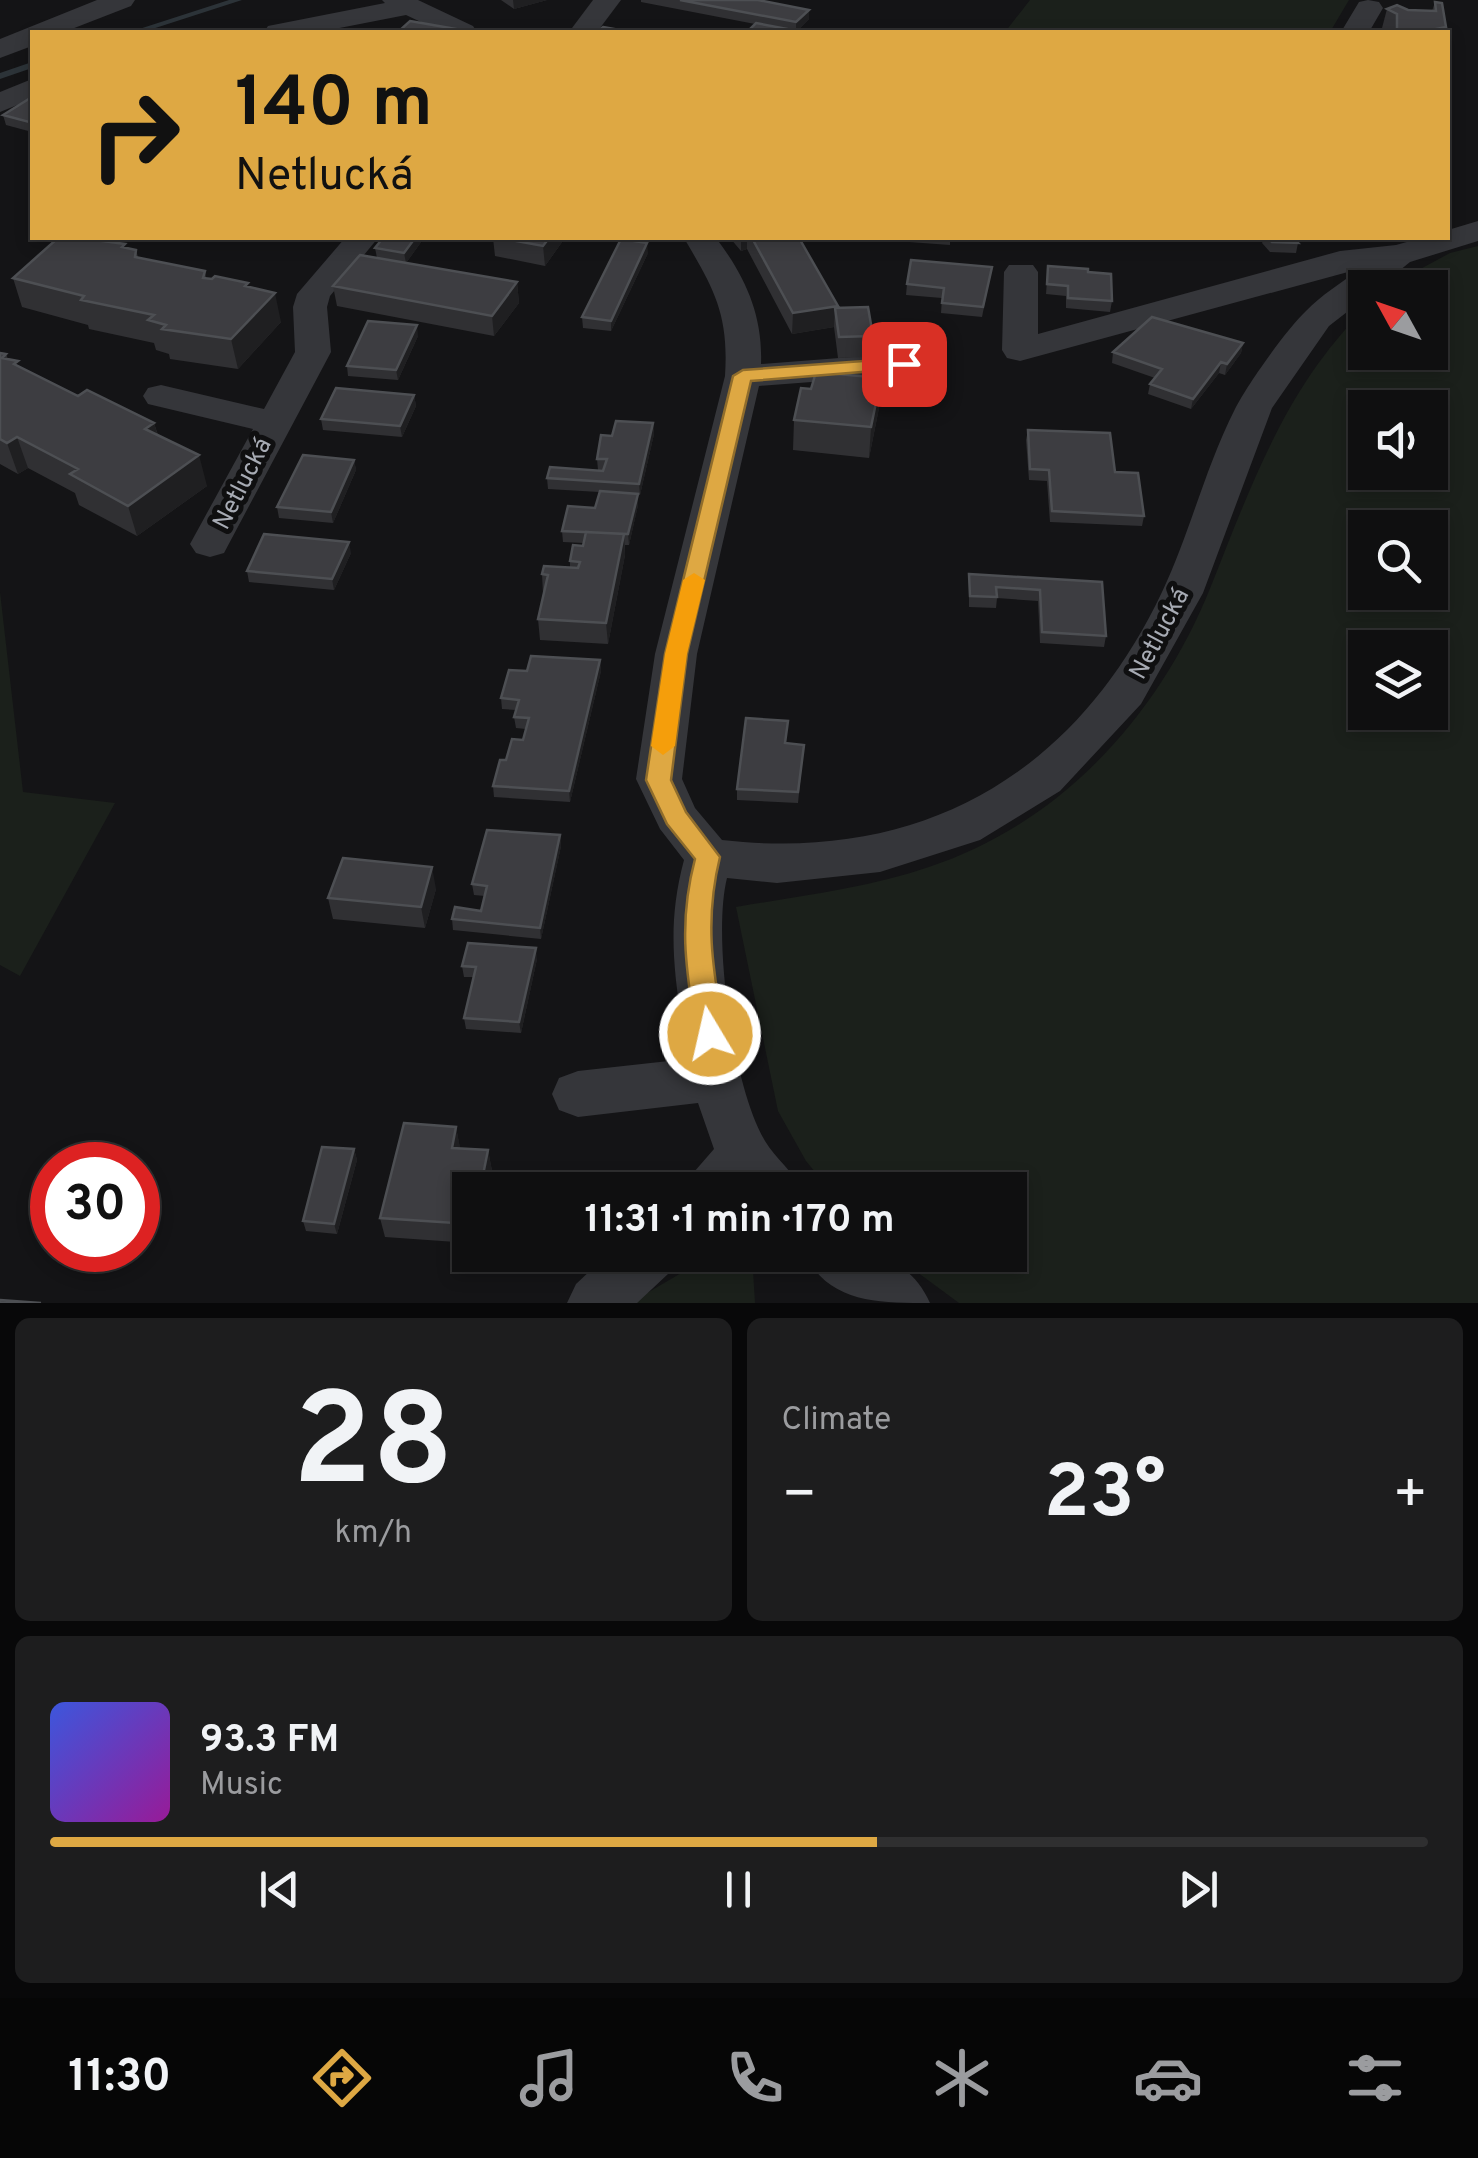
<!DOCTYPE html>
<meta charset="utf-8">
<style>
body{margin:0;font-family:Overpass,sans-serif;background:#1d1d1e;color:#f1f3f6;height:100vh;display:flex;flex-direction:column;font-size:38px;white-space:nowrap}
*{box-sizing:border-box;margin:0}
p{font-size:32px;color:#9b9c9f}
.icon{flex:none;width:55px;height:55px;fill:none;stroke:currentColor;stroke-width:2;stroke-linecap:round;stroke-linejoin:round}
.map{position:relative;height:1303px;overflow:hidden}
.details{display:flex;flex-direction:column;gap:15px;padding:15px;background:#080809;flex:1}
.details>*{flex:none}
.banner{position:absolute;left:30px;top:30px;width:1420px;height:210px;border-radius:0px;box-shadow:0 5px 15px #0003,0 0 0 2px #2f2f30;background:#dea843;color:#111;overflow:hidden}
.needle{width:65px;rotate:310deg}
.controls{position:absolute;left:1348px;top:270px;display:grid;gap:20px}
.controls a{display:grid;place-items:center;width:100px;height:100px;border-radius:0px;background:#0f0f10;box-shadow:0 5px 15px #0003,0 0 0 2px #2f2f30;font-size:50px}
.speed{position:absolute;left:30px;top:1142px;display:flex;gap:20px;font-size:50px;font-weight:700;text-align:center}
.speed>*{display:grid;place-content:center;width:130px;height:130px;border-radius:50%;background:#0f0f10;box-shadow:0 5px 15px #0003,0 0 0 2px #2f2f30;line-height:1}
.speed .limit{border:15px solid #d22;background:#fff;color:#111}
.pin{position:absolute;display:grid;place-items:center;width:85px;height:85px;color:#fff;margin:-42px;border-radius:20px;box-shadow:0 5px 15px #0006}
.me{position:absolute;width:110px;margin:-55px;rotate:351deg;stroke-linejoin:round;filter:drop-shadow(0 0 8px #0008)}
.turn{display:flex;align-items:center;gap:35px;height:210px;padding:0 40px;font-size:45px}
.turn .icon{width:130px;height:130px;stroke-width:2.5}
.turn b{display:block;font-size:70px;line-height:85px}
.big{font-size:75px;font-weight:700;line-height:1.1}
.details .widget{flex:1;display:flex;flex-direction:column;justify-content:center;gap:15px;min-width:0;padding:0 35px;border-radius:15px;background:#1d1d1e}
.details .dial{align-items:center;gap:0}
.dial b{font-size:130px;line-height:1}
.song{display:flex;align-items:center;gap:30px}
.cover{width:120px;height:120px;border-radius:15px;background:linear-gradient(135deg,hsl(230 70% 55%),hsl(300 70% 35%))}
.played{height:10px;border-radius:5px;background:linear-gradient(90deg,#dea843 60%,#2f2f30 60%)}
.keys{display:flex;justify-content:space-around;direction:ltr}
.heat{display:flex;justify-content:space-between;align-items:center;font-size:55px;direction:ltr}
.details .tiles{flex:1;display:grid;gap:15px;grid-template-columns:1fr 1fr}
.widget:last-child{grid-column:span 2}
.trip{position:absolute;left:452px;top:1172px;width:575px;height:100px;border-radius:0px;background:#0f0f10;box-shadow:0 5px 15px #0003,0 0 0 2px #2f2f30;font-weight:700;line-height:100px;text-align:center}
.dock{display:flex;height:160px;justify-content:space-around;align-items:center;background:#060606;color:#9b9c9f}
.dock .icon{width:70px;height:70px}
.dock .selected{color:#dea843}
.dock b{font-size:45px;color:#f1f3f6}
.map>svg:first-child{display:block}
</style>
<div class="map">
<svg width="1478" height="1303" viewBox="0 0 1478 1303">
<rect width="100%" height="100%" fill="#141416"/>
<path fill="#1b201b" fill-rule="evenodd" d="M1030,0H1349L1330,32H1005Z
M1478,246V1303H959L894,1255H1010V1190H830L806,1161L778,1111L736,907C800,896 867,888 929,867C1062,823 1160,714 1211,586C1251,486 1286,386 1365,309V352H1430V288L1387,287L1450,253ZM1365,408H1430V472H1365ZM1365,528H1430V592H1365ZM1365,648H1430V712H1365Z
M0,592L23,792L115,803L20,976L0,965Z
M712,1255H752L755,1303H630Z"/>
<g fill="none" stroke-linecap="round" stroke-linejoin="round">
<path fill="#2c3338" fill-rule="evenodd" d="M229,0H242L143,32H130Z
M32,62V68L0,79V73Z"/>
<path fill="#35363a" fill-rule="evenodd" d="M97,0H135L131,6L64,32H32V46L0,58V39Z
M382,0H418L473,26L477,32H442L406,15L319,32H264L268,26L385,3Z
M593,0H621L597,32H569Z
M1368,0L1379,2L1383,8L1369,32H1341L1359,2Z
M32,79V99L0,112V92Z
M1478,221V241L1410,262L1378,288H1365V298L1329,326L1272,408L1203,593L1141,704L1060,791L980,840L880,872L777,883L727,878C712,938 733,1087 765,1141C776,1159 792,1170 802,1190H685L694,1172L714,1149L698,1103L578,1117L559,1110L552,1094L559,1078L578,1071L687,1059C677,986 664,934 684,860L660,829L636,779L655,654L725,376C729,314 714,289 684,238H716C745,276 763,315 761,364L904,353L917,356L922,364L917,372L904,375L759,386L697,654L682,779L695,808L722,840C922,863 1076,774 1162,592C1190,533 1205,468 1235,409C1247,385 1286,330 1306,311C1321,295 1342,283 1359,269L1020,361L1007,358L1002,350L1004,272L1009,265H1033L1038,272V334L1340,251L1396,245L1421,238H1448V230Z
M345,238H378L330,296L327,307L331,352L224,553L210,557L196,553L190,544L253,429L148,404L143,396L148,388L161,385L264,409L295,352L293,307L297,294Z
M607,1255H676L668,1274L637,1303H567L576,1284Z
M805,1255C856,1255 905,1247 930,1303C878,1303 830,1303 805,1255Z"/>
</g>
<path fill="#303033" d="M501,0H547L514,9Z
M641,0H758L809,19L798,30L755,24L641,2Z
M1435,2L1444,32H1392L1382,28L1387,9L1432,11Z
M32,97V132L6,125L3,115Z
M383,238H424L406,263L517,282L519,303L494,336L337,306L333,286L377,258L375,248Z
M493,238H565L545,266L495,256Z
M730,238H799L837,308L873,336L872,357L838,358L834,327L792,334L747,249L741,251Z
M909,238H950V245L909,242Z
M1264,238H1293L1298,243L1296,253L1270,252L1262,243Z
M126,248L136,250L138,257L205,271L206,278L249,287L281,322L238,369L170,359L169,354L156,350L154,343L89,329L88,325L22,307L13,278Z
M648,253L611,331L583,328L582,317Z
M1048,266L1112,301L1110,312L1066,308V296L1046,294Z
M992,267L982,317L941,313L942,298L906,295L907,284Z
M418,336L398,380L348,376L347,366Z
M1243,343L1241,353L1225,375L1219,373L1191,409L1148,394L1150,384L1155,378L1112,363L1113,352Z
M0,353L6,354L8,359L20,367L78,396L154,423L158,435L207,486L137,536L79,505L75,493L28,468L18,474L0,464Z
M414,395L416,406L402,437L323,430L321,419Z
M879,408L869,458L793,450L794,420Z
M653,423L654,434L640,495H638V505L629,545H625V555L608,644L540,640L538,619L543,594L542,574L570,567V561L583,546L584,543L563,542L562,531L595,508L599,492L548,489L547,478L603,471L598,470L597,459L612,436Z
M1028,430L1115,472L1144,516L1142,526L1050,522L1047,481L1029,480L1026,440Z
M354,460L356,470L333,523L279,518L277,507Z
M351,553L334,590L249,582L247,571Z
M969,574L1102,582L1106,636L1104,647L1040,643L1038,601L997,598L996,608L969,607Z
M600,660L601,671L570,802L494,797L493,786L506,760L523,740L526,729L516,728L514,717L516,710L502,709L501,698L527,671Z
M786,743L804,745L798,803L737,800V789Z
M560,835L561,846L541,939L453,930L452,919L481,911L485,896L474,895L472,884Z
M436,889L425,928L333,919L328,898Z
M537,959L521,1033L466,1029L464,1018L474,977H464L462,966Z
M456,1127L460,1149L488,1150L492,1171L470,1190V1243L385,1237L380,1218Z
M354,1149L357,1160L337,1234L306,1231L303,1221Z"/>
<path fill="#1f1f21" d="M513,0H547L514,9Z
M809,10V19L796,32V22Z
M1446,27L1444,32H1430L1431,30Z
M415,238H424L406,263L404,253Z
M549,238H565L545,266L543,246Z
M741,238H747V249L741,251Z
M647,243L648,253L611,331V321Z
M517,282L519,303L494,336L492,316Z
M275,293L281,322L238,369L231,339Z
M838,306L837,320L835,308L834,327L792,334L793,313Z
M417,325L418,336L398,380L396,370Z
M1243,343L1241,353L1225,375L1227,364Z
M1221,362L1219,373L1191,409L1193,399Z
M881,378L879,408L869,458L871,427Z
M414,395L416,406L402,437L400,426Z
M154,423L163,453L145,429Z
M653,423L654,434L640,495L639,484Z
M17,437L28,468L18,474L7,443Z
M199,455L207,486L137,536L128,506Z
M354,460L356,470L333,523L331,512Z
M638,494V505L629,545L628,534Z
M624,534L625,555L608,644L606,623Z
M349,542L351,553L334,590L332,579Z
M600,660L601,671L570,802L569,791Z
M560,835L561,846L541,939L540,928Z
M432,867L436,889L425,928L421,907Z
M536,948L537,959L521,1033L519,1022Z
M456,1127L460,1147L456,1168L452,1148Z
M354,1149L357,1160L337,1234L334,1224Z
M488,1150L492,1171L488,1190H480Z"/>
<path fill="#3d3d41" stroke="#4d4f53" stroke-width="2.5" d="M680,0H758L809,10L796,22Z
M1435,2L1442,3L1446,27L1431,30V32H1397V14L1387,9L1397,5L1408,10L1436,11Z
M410,21L473,32H398Z
M756,23L803,32H747Z
M603,27L631,32H597Z
M32,97V120L29,122L3,115Z
M58,238H80L125,244L122,247L136,250L135,257L205,271L203,278L212,279L215,276L248,283L245,286L275,293L231,339L162,329L166,325L148,320L154,315L81,300L84,296L13,278Z
M383,238H415L404,253L375,248Z
M500,238H549L543,246Z
M752,238H799L838,306L793,313Z
M1268,238H1293L1298,243L1272,242Z
M621,239L647,243L611,321L582,317Z
M360,255L517,282L492,316L333,286Z
M911,260L992,267L983,307L942,303L944,288L907,284Z
M1048,266L1088,269V272L1111,274L1112,301L1068,298V286L1047,284Z
M868,307L873,336L839,337L835,308Z
M1152,317L1243,343L1227,364L1221,362L1193,399L1150,384L1162,369L1113,352Z
M368,321L417,325L396,370L347,366Z
M0,353L6,354L2,358L18,361L14,364L78,396L87,390L154,423L145,429L199,455L128,506L70,474L78,469L17,437L7,443L0,439Z
M816,372L881,378L871,427L794,420L801,388L811,389Z
M336,388L414,395L400,426L321,419Z
M616,421L653,423L639,484L547,478L550,467L603,471L607,459H597L601,435L612,436Z
M1028,430L1110,433L1115,472L1138,473L1144,516L1052,511L1049,470L1030,469Z
M303,455L354,460L331,512L277,507Z
M600,491L638,494L628,534L562,531L568,506L595,508Z
M586,532L624,534L606,623L538,619L548,575L542,574L544,566L578,568L580,562L570,561L573,545L583,546Z
M264,534L349,542L332,579L247,571Z
M969,574L1102,582L1106,636L1042,632L1040,590L996,587L997,597L970,596Z
M531,656L600,660L569,791L493,786L500,760H506L512,739L523,740L529,718L514,717L519,700L501,698L509,670L527,671Z
M746,718L788,721L785,743L804,745L798,792L737,789Z
M487,830L560,835L540,928L452,919L455,907L481,911L487,886L472,884Z
M343,858L432,867L421,907L328,898Z
M468,943L536,948L519,1022L464,1018L476,967L462,966Z
M404,1123L456,1127L452,1148L488,1150L480,1190H470V1224L380,1218Z
M322,1147L354,1149L334,1224L303,1221Z
M0,1300L41,1303H0Z"/>
<path fill="#dea843" stroke="#906d2c" stroke-width="2.5" d="M904,358L911,360V368L751,381L687,654L671,780L686,812L720,857C704,922 713,969 724,1034L720,1042L710,1045L700,1042L696,1034C686,969 678,923 695,859L667,824L646,780L665,654L733,376L743,370Z"/>
<path fill="#f59e0b" d="M694,573L705,580L687,654L675,746L663,755L651,746L665,654L683,580Z"/>
<g text-anchor="middle" stroke-width="10" stroke-linejoin="round" paint-order="stroke">
<g font-size="25" fill="#a7abb4" stroke="#0f0f10">
<text transform="translate(241 483) rotate(-63)" y="9">Netlucká</text>
<text transform="translate(1158 633) rotate(-62)" y="9">Netlucká</text>
</g>
</g>
</svg>
<div class="controls">
<a><svg class="needle" viewBox="-14 -14 28 28"><path d="M0-13l5 13h-10z" fill="#e53935"/><path d="M0 13l5-13h-10z" fill="#9b9c9f"/></svg></a>
<a><svg class="icon" aria-label="sound" viewBox="0 0 24 24"><path d="M4 9h4l5-4v14l-5-4H4zM17 9q2 3 0 6"/></svg></a>
<a><svg class="icon" aria-label="search" viewBox="0 0 24 24"><circle cx="10" cy="10" r="6"/><path d="M15 15l6 6"/></svg></a>
<a><svg class="icon" aria-label="layers" viewBox="0 0 24 24"><path d="M12 4l9 5-9 5-9-5zM3 14l9 5 9-5"/></svg></a>
</div>
<div class="speed"><div class="limit">30</div></div>
<div class="pin" style="left:904px;top:364px;background:#d93025"><svg class="icon" aria-label="arrive" viewBox="0 0 24 24"><path d="M6 21V4h12l-3 4 3 4H6"/></svg></div>
<svg class="me" style="left:710px;top:1034px" viewBox="-20 -20 40 40"><circle r="17" fill="#dea843" stroke="#fff" stroke-width="3"/><path d="M0-11L8 9 0 5-8 9z" fill="#fff"/></svg>
<div class="trip">11:31 · 1 min · 170 m</div>
<div class="banner">
<div class="turn"><svg class="icon" aria-label="right" viewBox="0 0 24 24"><path d="M7 20v-9h11M14 6l5 5-5 5"/></svg><div><b>140 m</b>Netlucká</div></div>
</div>
</div>
<section class="details">
<div class="tiles">
<div class="widget dial"><b>28</b><p>km/h</p></div>
<div class="widget"><p>Climate</p>
<div class="heat"><a>−</a><b class="big">23°</b><a>+</a></div>
</div>
<div class="widget">
<div class="song"><i class="cover"></i><div><b>93.3 FM</b><p>Music</p></div></div>
<div class="played"></div>
<div class="keys"><svg class="icon" aria-label="previous" viewBox="0 0 24 24"><path d="M18 5L8 12l10 7zM5 5v14"/></svg><svg class="icon" aria-label="pause" viewBox="0 0 24 24"><path d="M8 5v14M16 5v14"/></svg><svg class="icon" aria-label="next" viewBox="0 0 24 24"><path d="M6 5l10 7-10 7zM19 5v14"/></svg></div>
</div>
</div>
</section>
<nav class="dock">
<b>11:30</b>
<svg class="icon selected" aria-label="directions" viewBox="0 0 24 24"><path d="M12 3l9 9-9 9-9-9zM9 14v-3h6M13 9l2 2-2 2"/></svg>
<svg class="icon" aria-label="music" viewBox="0 0 24 24"><path d="M9 18V5l10-2v13"/><circle cx="6" cy="18" r="3"/><circle cx="16" cy="16" r="3"/></svg>
<svg class="icon" aria-label="phone" viewBox="0 0 24 24"><path d="M5 4h4l2 5-3 2q2 4 5 5l2-3 5 2v4C11 20 4 13 5 4z"/></svg>
<svg class="icon" aria-label="climate" viewBox="0 0 24 24"><path d="M12 3v18M4 7l16 10M4 17L20 7"/></svg>
<svg class="icon" aria-label="car" viewBox="0 0 24 24"><path d="M5 17H2v-5l4-1 3-4h7l3 4 3 1v5h-3M9 17h6M6 11h13"/><circle cx="7" cy="17" r="2"/><circle cx="17" cy="17" r="2"/></svg>
<svg class="icon" aria-label="filters" viewBox="0 0 24 24"><path d="M4 7h16M4 17h16"/><circle cx="9" cy="7" r="2"/><circle cx="15" cy="17" r="2"/></svg>
</nav>
